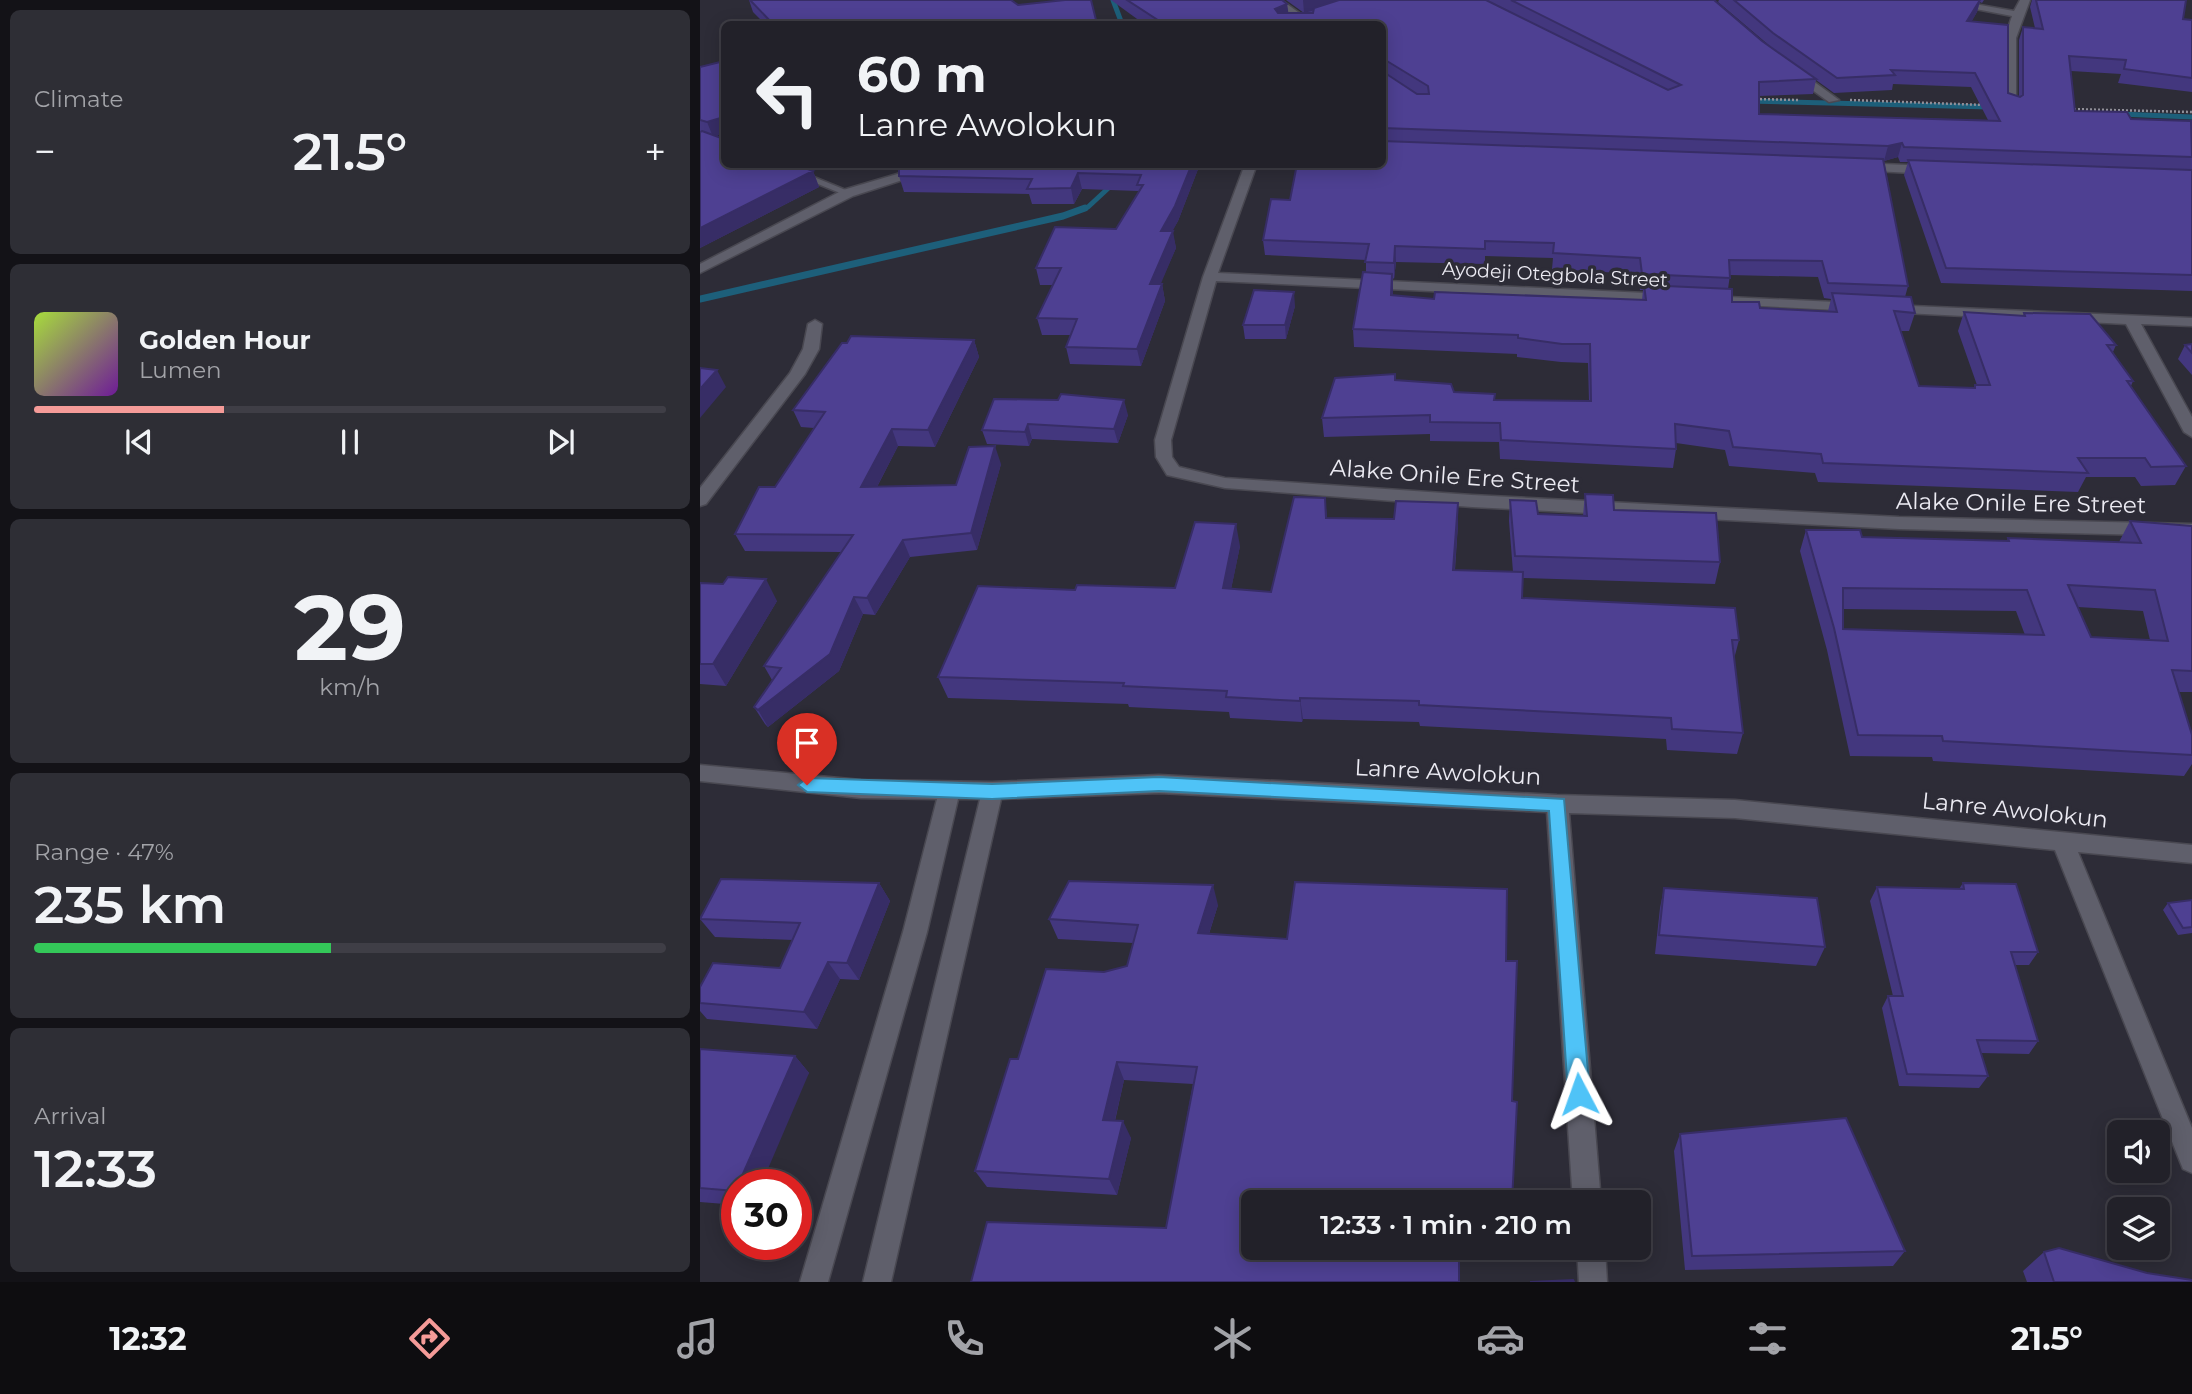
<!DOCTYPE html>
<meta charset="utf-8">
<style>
body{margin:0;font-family:Montserrat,sans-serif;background:#2e2e35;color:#f1f3f6;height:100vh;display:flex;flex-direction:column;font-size:26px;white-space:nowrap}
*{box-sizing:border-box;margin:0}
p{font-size:23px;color:#a2a3a8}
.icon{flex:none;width:38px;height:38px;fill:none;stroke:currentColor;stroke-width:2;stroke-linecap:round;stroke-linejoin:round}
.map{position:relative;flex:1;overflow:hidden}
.details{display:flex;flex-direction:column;gap:10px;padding:10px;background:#131217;width:700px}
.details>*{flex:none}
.banner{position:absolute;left:21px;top:21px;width:665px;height:147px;border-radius:10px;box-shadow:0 4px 18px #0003,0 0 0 2px #3f3e46;background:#222129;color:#f1f3f6;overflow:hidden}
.buttons{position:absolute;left:1407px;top:1120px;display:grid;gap:14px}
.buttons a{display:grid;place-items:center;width:63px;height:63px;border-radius:10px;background:#222129;box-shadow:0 4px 18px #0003,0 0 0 2px #3f3e46;font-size:35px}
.speed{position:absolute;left:21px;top:1169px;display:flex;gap:14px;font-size:35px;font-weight:700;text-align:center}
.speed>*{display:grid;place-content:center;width:91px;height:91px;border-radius:50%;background:#222129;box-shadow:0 4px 18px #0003,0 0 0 2px #3f3e46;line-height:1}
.speed .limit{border:10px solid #d22;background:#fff;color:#111}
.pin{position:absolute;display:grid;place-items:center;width:60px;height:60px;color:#fff;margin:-72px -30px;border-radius:50% 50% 50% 0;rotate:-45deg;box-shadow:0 0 7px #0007}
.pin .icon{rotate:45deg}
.me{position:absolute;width:77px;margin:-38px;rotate:356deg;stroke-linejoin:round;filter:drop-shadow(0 0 5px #0008)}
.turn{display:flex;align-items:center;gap:24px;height:147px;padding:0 21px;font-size:32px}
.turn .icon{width:91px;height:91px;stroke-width:2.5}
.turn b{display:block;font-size:49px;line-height:60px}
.big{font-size:52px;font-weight:600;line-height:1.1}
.details .widget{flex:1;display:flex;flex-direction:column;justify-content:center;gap:10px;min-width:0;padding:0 24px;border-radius:10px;background:#2e2e35}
.details .dial{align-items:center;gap:0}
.dial b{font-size:91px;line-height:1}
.song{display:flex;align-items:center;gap:21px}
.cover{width:84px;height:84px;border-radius:10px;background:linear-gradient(135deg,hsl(80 70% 55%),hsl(280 70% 35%))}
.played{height:7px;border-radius:4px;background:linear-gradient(90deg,#f59b98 30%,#3f3e46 30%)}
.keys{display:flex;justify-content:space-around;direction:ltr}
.heat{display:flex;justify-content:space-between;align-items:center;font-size:38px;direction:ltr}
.charge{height:10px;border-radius:5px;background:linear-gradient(90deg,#34c759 47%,#3f3e46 0)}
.trip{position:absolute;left:541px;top:1190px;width:410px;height:70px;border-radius:10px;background:#222129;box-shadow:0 4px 18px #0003,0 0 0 2px #3f3e46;font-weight:600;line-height:70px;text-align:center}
.tab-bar{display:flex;height:112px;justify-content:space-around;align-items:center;background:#0e0d10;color:#a2a3a8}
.tab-bar .icon{width:49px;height:49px}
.tab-bar .active{color:#f59b98}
.tab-bar b{font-size:32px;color:#f1f3f6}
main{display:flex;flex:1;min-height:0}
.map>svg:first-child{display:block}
</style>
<main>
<section class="details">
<div class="widget"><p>Climate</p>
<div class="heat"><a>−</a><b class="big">21.5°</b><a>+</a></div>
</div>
<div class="widget">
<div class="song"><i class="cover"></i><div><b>Golden Hour</b><p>Lumen</p></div></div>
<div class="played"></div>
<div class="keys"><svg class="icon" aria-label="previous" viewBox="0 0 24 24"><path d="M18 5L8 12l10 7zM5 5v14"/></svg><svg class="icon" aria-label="pause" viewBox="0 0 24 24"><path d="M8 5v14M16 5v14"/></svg><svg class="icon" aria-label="next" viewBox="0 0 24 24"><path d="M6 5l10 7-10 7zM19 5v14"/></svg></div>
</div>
<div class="widget dial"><b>29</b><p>km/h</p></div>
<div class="widget"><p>Range · 47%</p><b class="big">235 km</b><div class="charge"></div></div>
<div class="widget"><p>Arrival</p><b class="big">12:33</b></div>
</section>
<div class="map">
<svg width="1492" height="1282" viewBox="0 0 1492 1282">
<rect width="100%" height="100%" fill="#2d2c37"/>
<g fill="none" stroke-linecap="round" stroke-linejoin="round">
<path stroke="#1d5f7a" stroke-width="5" d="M413,0L422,24
M1048,101L1290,107
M1419,114L1492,117
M380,210L388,207L415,182"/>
<path stroke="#1d5f7a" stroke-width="7" d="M0,299L363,216L385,208"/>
<defs>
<path id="service" d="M69,164H82L153,193L145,195Z"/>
<path id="minor" d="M569,0H581L615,24H604Z
M1229,0H1252L1314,11L1320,0H1330L1316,38V109L1306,107C1304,76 1301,46 1312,16Z
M1090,70H1098L1139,100L1129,102L1090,74Z
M1159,163L1231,166L1237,170L1231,174L1155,170V164Z
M231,164H252L153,196L0,273V264L143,190Z
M545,164H557L518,273L967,294L974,298L967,302L516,281L471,440L472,457L479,467L525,478L772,495L1199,517L1492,524V536L1199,529L772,507L525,488L467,475L456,457L455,440L503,277Z
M1008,296L1156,303L1163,307L1156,311L1003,303L1001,300Z
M1189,305L1492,318V326L1441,324L1492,417V437L1484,432L1426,324L1184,312L1182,309Z
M115,320L122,324L119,349L105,374L6,504L0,506V488L90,373L103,349L108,324Z
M0,765L161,780L292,782L459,775L857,795L1035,800L1492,845V863L1378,852L1492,1128V1173L1483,1169L1355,850L1035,818L869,813L901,1202H873L847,812L459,793L301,799L191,1282H163L280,799H258L227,932L128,1282H100L203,932L237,799L161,798L0,781Z
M877,1248H905L907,1282H879Z"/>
</defs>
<use href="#service" stroke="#494851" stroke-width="3"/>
<use href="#minor" stroke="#494851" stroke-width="3"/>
<path stroke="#919099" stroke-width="2.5" stroke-dasharray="2 2" stroke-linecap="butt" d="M1056,99L1099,100
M1150,100L1285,105
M1370,109L1492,112"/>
<use href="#service" fill="#5f5f6b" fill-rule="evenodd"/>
<use href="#minor" fill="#5f5f6b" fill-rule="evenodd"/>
</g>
<path fill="#43377e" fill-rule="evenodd" d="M49,0H311L318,5L397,24H65L53,12Z
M411,0H582L587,4L588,13H604L586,0H1014L1062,41L1071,47L1018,2L1019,0H1284L1282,3L1280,2L1277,12L1271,22L1308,93L1319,97V40L1323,27L1335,28L1330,7L1332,0H1486L1483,19L1492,20V92L1418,83L1421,74L1371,71L1375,111L1431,119L1492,122V291L1241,283L1204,175L1208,162H1200L1198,157L1184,161L1208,286L1205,297L1215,313L1209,331H1201L1219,386L1274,388L1275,385H1277L1258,331L1264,312L1323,316L1324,313L1416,345L1413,352L1433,381L1431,386L1486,466L1475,485L1441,486L1435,477H1386L1378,492L1118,482L1115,473L1029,466L1025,450L976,443V449L973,468L800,459L799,442L730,441V434L624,437L622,418L695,374V380L794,400L889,401L888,363L861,362L817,357V354L654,347L653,329L666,272V260L565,255L563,240L590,200L682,164V24H444ZM1116,80L1134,93L1192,90L1193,84L1271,87L1288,120L1059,114V96L1113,94ZM785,256L853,258L852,269L938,274L940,290H943L942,300L734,299L693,295V278L694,279L696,262L785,264ZM1030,275L1118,277L1124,298L1131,299L1128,311L1060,308L1032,302L1028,289Z
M24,61V133L16,136L113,171L119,187L0,248V67Z
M206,164H500L478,221L472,231L476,248L460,284H462L465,301L441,366L370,364L366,347L370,335H342L337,318L353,285H340L336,268L416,229L438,193V191L382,189L374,204H332L329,194L204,192L199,176Z
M595,306L586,339H545L543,325Z
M274,340L279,357L235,447L198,446L177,487L256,485L301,464L277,550L210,557L175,615L163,614L139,671L68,727L65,724L54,707L72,680L64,666L141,552L45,551L35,534L75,487L114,428L101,427L93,410Z
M1492,344V375L1478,359L1485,345Z
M358,400L428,415L418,443L332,439L329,446L287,444L282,430Z
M885,494L914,510L1020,562L1015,584L823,578L822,598L1039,640L1034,659L1043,733L1037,754L967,750L966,739L720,726L719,722L603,719L602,722L530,718L529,712L429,707L428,704L248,698L238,677L375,590L475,588L540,546L531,589L571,592L625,498L627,518L758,524L755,570L813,572L809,521L810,500L838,514L883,516Z
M1430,521L1492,526V692H1479L1492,735V764L1484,776L1233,761L1232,757L1150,756L1127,650L1100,551L1106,530L1162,537L1307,541L1308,538L1419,542ZM1378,607L1443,611L1450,640L1391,637ZM1143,609L1316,611L1325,635L1143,629Z
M0,583L77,601L26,686L0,684Z
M179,883L190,901L159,980L140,979L117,1029L7,1019L0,1011V1003L80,968L93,940L15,937L0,919Z
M1263,883L1338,952L1329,965H1315L1338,1041L1329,1054L1281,1053L1288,1076L1279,1088L1199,1086L1182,1008L1188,996H1193L1170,901L1177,887L1259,889Z
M964,888L1125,947L1116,966L955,954L960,908Z
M807,889L466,1228L493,1084L424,1080L415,1121L431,1138L417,1195L287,1187L275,1171L318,1059L404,972L427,966L433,943L358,939L349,919L518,905L509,934L587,939Z
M1492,900V933L1478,935L1463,910L1468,903Z
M0,1049L95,1056L109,1073L37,1185V1205L0,1202Z
M980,1134L1205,1251L1193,1266L985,1270L974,1151Z
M1344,1252L1447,1273L1492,1282H1327L1323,1271Z"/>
<path fill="#372d66" d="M603,0H652L604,13Z
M1280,0L1277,12L1264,35L1267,21Z
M587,4L589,17L577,23L575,9Z
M24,117V133L13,137L7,122Z
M1202,143L1198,157L1184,161L1188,146Z
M492,164H500L478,221L464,247L461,231Z
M113,171L119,187L0,248V228Z
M378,173L382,189L374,204L371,188Z
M473,231L476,248L454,300L450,284Z
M695,246L696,262L694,279V263Z
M692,274L693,292L691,314V295Z
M462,284L465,301L441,366L437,349Z
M594,292L595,306L586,339L585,325Z
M274,340L279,357L235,447L228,430Z
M17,370L26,387L0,418V389Z
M424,400L428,415L418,443L414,429Z
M328,424L332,439L329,446L325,432Z
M192,429L198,446L168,504L161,487Z
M295,446L301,464L277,550L271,533Z
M758,503V524L753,591V570Z
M536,524L540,546L527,609L523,588Z
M203,540L210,557L175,615L167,598Z
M66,579L77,601L26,686L13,664Z
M154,597L163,614L139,671L68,727L58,710Z
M600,698L603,719L602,722L600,701Z
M179,883L190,901L159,980L147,963Z
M513,885L518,905L503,952L498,933Z
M128,962L140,979L117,1029L104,1012Z
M95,1056L109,1073L61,1185H38Z
M417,1062L424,1080L411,1137L403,1120Z
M423,1121L431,1138L417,1195L409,1179Z"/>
<path fill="#4e4092" stroke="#372d66" stroke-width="2" fill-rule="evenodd" d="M50,0H311L318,5L365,0H391L397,24H73Z
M427,0H582L587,4L575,9L578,13H613L614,8L639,0H786L968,90L981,85L811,0H1014L1062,41L1116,79L1059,82V114L1300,121L1275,73L1191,70L1195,75L1137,78L1073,33L1034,0H1280L1267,21L1308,25V93L1320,97L1323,95V27L1343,29L1336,0H1486L1483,19L1492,20V78L1424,69L1426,60L1369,56L1375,111L1427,112L1431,119L1491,121L1492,157L1204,147L1202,143L1188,146L682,128V71L717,94H729L728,86L682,58V24H464Z
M24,61V117L7,122L0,120V67Z
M2,131L24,139V164H94L113,171L0,228V132Z
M682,141L1183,159L1208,286L1128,283L1122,261L1029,260L1030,278L942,274L940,258L853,253L854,243L785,241V249L695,246L694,263L665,262L669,244L563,240L571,199L590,200L597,164H682Z
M1208,160L1492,170V275L1246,268Z
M206,164H492L475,206L461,231H473L450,284H462L437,349L366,347L377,319L337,318L361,268H336L355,227L416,229L443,185H437L441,175L378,173L371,188L327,189L332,179L199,176V167Z
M663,272L692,274L691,295L734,299L735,292L946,300L944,285L1032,289V302H1059L1060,308L1137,312L1132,293L1211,297L1215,313L1194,311L1219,386L1275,388V385H1290L1264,312L1325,316L1324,313L1390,314L1416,345H1407L1433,381H1427L1486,466L1451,467L1445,458H1378L1388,473L1123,463L1121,454L1033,447L1029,431L975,424L976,449L801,440L800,423L730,422V415L622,418L635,378L695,374V380L751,384L754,392L795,394L794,400L891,401L890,344H862L818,338V335L653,329Z
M554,290L594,292L585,325H543Z
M151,336L274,340L228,430L192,429L161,487L256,485L269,447L295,446L271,533L203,540L167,598L154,597L130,654L58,710L54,707L81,668L64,666L153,535L35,534L59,487H75L125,412L93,410L142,343H147Z
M1492,344V353L1485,345Z
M0,368L17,370L0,389Z
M361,394L424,400L414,429L328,424L325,432L282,430L294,399L358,400Z
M885,494L913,495L914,510L1016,513L1020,562L815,556L810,500L836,501L838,514L887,516Z
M594,497L625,498L626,518L694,519L696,501L758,503L753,570L823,572L822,598L1035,608L1039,640H1032L1043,733L972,729L971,718L719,705V701L600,698V701L526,697L527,691L423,686L424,683L238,677L278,586L375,590L377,585L475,588L495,522L536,524L523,588L571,592Z
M1430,521L1492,526V671L1472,670L1492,735V755L1243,741L1242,736L1158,735L1134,628L1106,530H1160L1162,537L1309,541L1308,538L1441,543ZM1368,585L1455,590L1468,641L1391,637ZM1143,588L1327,590L1344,635L1143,629Z
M28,577L66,579L13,664H0V583L23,584Z
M21,879L179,883L147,963L128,962L104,1012L0,1003V987L13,963L80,968L100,923L0,919Z
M369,881L513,885L498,933L587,939L595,882L807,889L806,961H817L812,1101L817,1102L812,1202H553V1248H759V1282H271L287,1222L466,1228L497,1067L417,1062L403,1120L423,1121L409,1179L275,1171L310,1059H318L346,969L404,972L427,966L438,925L349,919Z
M1263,883L1316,884L1338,952H1311L1338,1041L1277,1040L1288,1076L1207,1074L1188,996H1203L1177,887L1264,889Z
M964,888L1117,898L1125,947L959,935Z
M1492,900V927L1483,928L1468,903Z
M0,1049L95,1056L38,1185H37L35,1191L0,1188Z
M1146,1118L1205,1251L992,1256L980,1134Z
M1359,1248L1447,1273L1492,1280V1282H1354L1344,1252Z
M873,1280L874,1282H830Z"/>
<path fill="#4fc3f7" stroke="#337fa1" stroke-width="2" d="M459,777L864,799L890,1094L887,1102L879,1105L872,1102L868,1094L849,811L459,791L292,799L107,792L98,785L107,778L292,784Z"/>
<g text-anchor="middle" stroke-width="7" stroke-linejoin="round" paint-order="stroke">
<g font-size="19" fill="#ecebf3" stroke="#2d2c37">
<text transform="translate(855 274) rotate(3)" y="7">Ayodeji Otegbola Street</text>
</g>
<g font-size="23" fill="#ecebf3" stroke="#2d2c37">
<text transform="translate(755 476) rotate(4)" y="8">Alake Onile Ere Street</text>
<text transform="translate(1321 503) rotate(1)" y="8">Alake Onile Ere Street</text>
<text transform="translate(748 772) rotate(3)" y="8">Lanre Awolokun</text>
<text transform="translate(1315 810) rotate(6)" y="8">Lanre Awolokun</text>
</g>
</g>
</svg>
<div class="buttons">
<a><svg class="icon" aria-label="sound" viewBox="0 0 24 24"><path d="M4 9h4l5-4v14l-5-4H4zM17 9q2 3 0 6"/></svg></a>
<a><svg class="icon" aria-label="layers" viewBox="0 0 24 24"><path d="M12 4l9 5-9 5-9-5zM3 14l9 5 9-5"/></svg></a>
</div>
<div class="speed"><div class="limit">30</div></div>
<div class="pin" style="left:107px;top:785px;background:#d93025"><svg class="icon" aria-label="arrive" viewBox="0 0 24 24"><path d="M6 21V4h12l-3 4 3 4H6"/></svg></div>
<svg class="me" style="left:879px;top:1094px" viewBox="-20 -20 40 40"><path d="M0-17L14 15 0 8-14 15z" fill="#4fc3f7" stroke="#fff" stroke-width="4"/></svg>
<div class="trip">12:33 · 1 min · 210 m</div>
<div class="banner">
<div class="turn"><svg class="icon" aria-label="left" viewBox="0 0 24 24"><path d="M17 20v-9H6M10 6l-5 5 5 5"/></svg><div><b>60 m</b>Lanre Awolokun</div></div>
</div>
</div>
</main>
<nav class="tab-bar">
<b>12:32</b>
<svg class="icon active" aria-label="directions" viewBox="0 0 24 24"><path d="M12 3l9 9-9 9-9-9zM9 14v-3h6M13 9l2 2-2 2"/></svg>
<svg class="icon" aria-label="music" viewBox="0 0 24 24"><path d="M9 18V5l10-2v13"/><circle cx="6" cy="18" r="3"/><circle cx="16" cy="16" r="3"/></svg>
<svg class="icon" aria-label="phone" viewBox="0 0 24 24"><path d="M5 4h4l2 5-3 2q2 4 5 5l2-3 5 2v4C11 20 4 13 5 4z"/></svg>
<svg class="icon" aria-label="climate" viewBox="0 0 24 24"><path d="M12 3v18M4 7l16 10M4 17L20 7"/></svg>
<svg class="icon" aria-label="car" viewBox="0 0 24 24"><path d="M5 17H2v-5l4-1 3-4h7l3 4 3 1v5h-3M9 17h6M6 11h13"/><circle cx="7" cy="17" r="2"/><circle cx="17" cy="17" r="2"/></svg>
<svg class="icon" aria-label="filters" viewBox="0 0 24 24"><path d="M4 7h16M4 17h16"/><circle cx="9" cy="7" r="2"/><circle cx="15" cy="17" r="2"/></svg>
<b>21.5°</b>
</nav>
